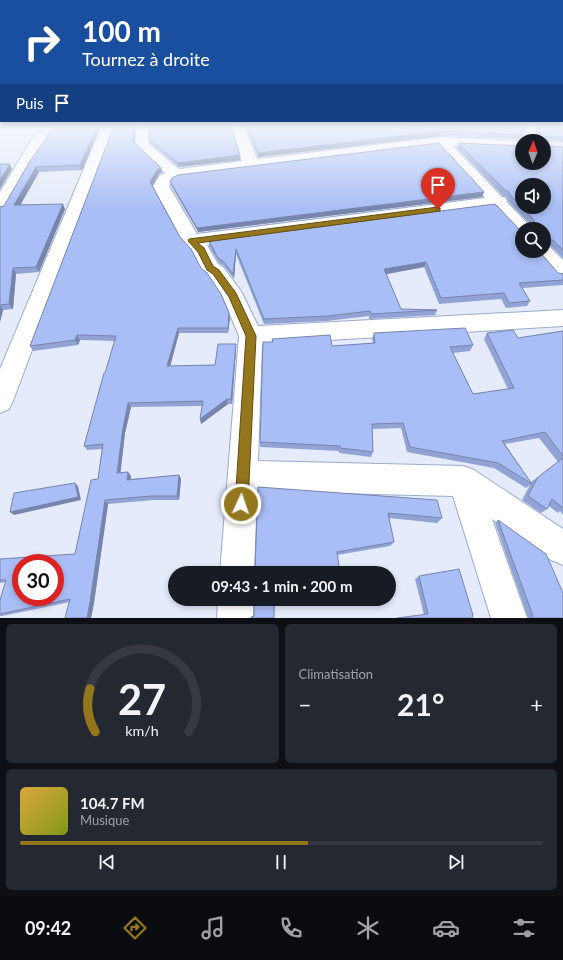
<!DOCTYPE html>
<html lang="fr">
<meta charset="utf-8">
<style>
body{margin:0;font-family:Lato,sans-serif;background:#242831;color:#f1f3f6;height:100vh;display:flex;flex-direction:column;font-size:15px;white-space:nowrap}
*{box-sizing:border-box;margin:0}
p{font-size:13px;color:#9ea1a6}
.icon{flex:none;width:22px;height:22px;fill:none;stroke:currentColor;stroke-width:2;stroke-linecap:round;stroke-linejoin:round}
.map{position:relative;height:618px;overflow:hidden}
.panel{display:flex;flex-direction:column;gap:6px;padding:6px;background:#0d0f14;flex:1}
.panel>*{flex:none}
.guide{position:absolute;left:0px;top:0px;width:563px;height:122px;box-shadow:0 2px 6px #0003;background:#1a4fa0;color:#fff;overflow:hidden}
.needle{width:26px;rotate:2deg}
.fabs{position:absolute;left:515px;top:134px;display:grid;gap:8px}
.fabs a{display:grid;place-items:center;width:36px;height:36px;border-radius:50%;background:#171b24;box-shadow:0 2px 6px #0003;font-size:20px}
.speed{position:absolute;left:12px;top:554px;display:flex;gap:8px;font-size:20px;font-weight:700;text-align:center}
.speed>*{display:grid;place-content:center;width:52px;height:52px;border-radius:50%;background:#171b24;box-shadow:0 2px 6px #0003;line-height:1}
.speed .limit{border:6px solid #d22;background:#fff;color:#111}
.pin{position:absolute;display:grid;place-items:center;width:34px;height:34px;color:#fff;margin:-41px -17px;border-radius:50% 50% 50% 0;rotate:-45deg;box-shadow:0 0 4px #0007}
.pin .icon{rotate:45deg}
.me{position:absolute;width:44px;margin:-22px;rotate:3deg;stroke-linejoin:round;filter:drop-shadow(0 0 3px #0008)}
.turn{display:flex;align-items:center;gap:14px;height:84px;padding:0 16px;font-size:18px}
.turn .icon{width:52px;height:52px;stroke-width:2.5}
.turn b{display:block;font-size:28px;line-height:34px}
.then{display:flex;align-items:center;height:38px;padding:0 16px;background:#0003;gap:8px;font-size:15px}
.big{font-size:30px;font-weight:700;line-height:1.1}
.panel .card{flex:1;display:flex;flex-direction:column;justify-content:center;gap:6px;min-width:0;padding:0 14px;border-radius:6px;background:#242831}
.panel .dial{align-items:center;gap:0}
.dial svg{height:104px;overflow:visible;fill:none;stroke:#363941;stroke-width:7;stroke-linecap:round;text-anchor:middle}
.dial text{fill:#f1f3f6;stroke:none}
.song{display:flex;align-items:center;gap:12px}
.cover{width:48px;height:48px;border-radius:6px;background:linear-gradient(135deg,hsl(40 70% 55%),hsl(70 70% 35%))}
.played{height:4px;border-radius:2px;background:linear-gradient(90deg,#94761d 55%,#363941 55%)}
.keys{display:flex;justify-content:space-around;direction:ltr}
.heat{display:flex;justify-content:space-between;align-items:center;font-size:22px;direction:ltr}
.panel .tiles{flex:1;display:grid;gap:6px;grid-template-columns:1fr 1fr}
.card:last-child{grid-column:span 2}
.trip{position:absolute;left:168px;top:566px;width:228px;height:40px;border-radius:20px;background:#171b24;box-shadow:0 2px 6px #0003;font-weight:700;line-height:40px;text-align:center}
.tab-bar{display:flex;height:64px;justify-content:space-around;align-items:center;background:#090b0e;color:#9ea1a6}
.tab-bar .icon{width:28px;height:28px}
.tab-bar .current{color:#94761d}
.tab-bar b{font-size:18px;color:#f1f3f6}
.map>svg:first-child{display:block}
</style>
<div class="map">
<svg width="563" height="618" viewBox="0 0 563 618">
<rect width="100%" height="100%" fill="#e5ebfa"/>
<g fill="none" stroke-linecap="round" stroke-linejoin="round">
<path fill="#c091bd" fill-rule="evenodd" d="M13,122H18L0,129V127Z"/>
<defs>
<path id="minor" d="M137,122H149V144L179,169L242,161L230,122H242L257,159L441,137L522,141L525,122H537L536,141H522V149L453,146L502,197H505L507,202L529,225L532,229H522V234L517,233L493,207L207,245L218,264L223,267L241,291L258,326L563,310V326L262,344L258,461L463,466L474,470L563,529V565L551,560L492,519L527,618H491L453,496L257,491L254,573H220L239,336L223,298L209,277L203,273L193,253L182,241L153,186L160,175L165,173L135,145ZM438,146L485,198L197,234L169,186L172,181L179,178Z
M107,126L112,127L114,130L13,401L9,409L0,413V369L100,130L102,127Z
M40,133L45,134L47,137L9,206L6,210L0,211V192L33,137L35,134Z
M544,245L550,247L563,260V279L556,277L533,251H544Z
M218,599H254L253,618H217Z"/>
</defs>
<use href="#minor" stroke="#9caacd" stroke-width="2"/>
<use href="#minor" fill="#fff" fill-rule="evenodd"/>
</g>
<path fill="#91a3d4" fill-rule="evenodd" d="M58,122H136L134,143L161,168L162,172L159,174L152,185L180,237L201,268L230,318L228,333H179L170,366L215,365L236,349L232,404H228L201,424L202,406L131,407L125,433L120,473L131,476V479L179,475L181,479L179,500H154L108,504L94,603L91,618H65L70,602L2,616H0V600L6,582L0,583V559L75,554L98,479L102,449L87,450L84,446L115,341L80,340L78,345L33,351L30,346L114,127L113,126L107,125L101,126L82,170L39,172L20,205L65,209L39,272L16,274L13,309L3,310L0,322V207L4,206Z
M244,122H406L408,125L442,127L443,124V122H525L523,135L521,139L441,136L258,157Z
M538,122H563V142L545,141V146L563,147V258L551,246L546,244L544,247V229H524L526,225H531L530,224L508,201L506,196H503L457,148L458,143L522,163L544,141H524L526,138L537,137Z
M149,139L240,155V160L179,167L150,143Z
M170,181L484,192L482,197L198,232L171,186Z
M519,229L522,251L558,273L563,274V285L522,288L530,301L527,306L506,308L501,299L439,304L424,267L386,274L401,309L437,310L435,315L369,319V316L327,321L264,324L236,254L234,279L224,266L219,263L209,246V241Z
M563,331V515L560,511L558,513L549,506L547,509L541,513L522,500L530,485L526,488L494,468L407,452L401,428L372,429L373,452L371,457L339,453V451L260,447V442L272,339L332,346L373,343L372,339L374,333L473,345L470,351L453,353L473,394L508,389L484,339L487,333L518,338ZM539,438L558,462L538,477L532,481L531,483L505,444Z
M258,487L442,518L437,523L389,518L394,542L390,546L255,569Z
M498,520L563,618H528L495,523Z
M419,576L473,615H424L415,579Z
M254,599H285L275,600L274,618H251L254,616Z"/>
<path fill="#7685ac" d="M99,122H106L107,125L101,126L82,170L80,165Z
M134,122H136L134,146L133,141Z
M442,131L441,136L258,157V153Z
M240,155V160L179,167L178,163Z
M10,164L12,169L0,189V180Z
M36,167L39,172L17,211L14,205Z
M161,168L162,172L159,174L152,187L150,182L158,169Z
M484,192L482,197L198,232L197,228Z
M63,204L65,209L39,272L36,267Z
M236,249V254L234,279L233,274Z
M426,262L424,267L382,275L384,269Z
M13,268L16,274L13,309L9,304Z
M0,305L3,310L0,322Z
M229,313L230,318L228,333V328Z
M178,328L179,333L169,371L167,366Z
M77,335L80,340L78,345L75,340Z
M236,344V349L232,404L231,399Z
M227,399L228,404L201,424L200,419Z
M128,403L131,407L125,433L120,477L117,473L123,428Z
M128,472L131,476L130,483L127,480Z
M179,475L181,479L179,500L177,496Z
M75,483L78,486L81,500L14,515L10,512Z
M105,500L108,504L94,603L91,618H87Z"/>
<path fill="#a9bef6" stroke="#7685ac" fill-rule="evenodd" d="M58,122H99L80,165L36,167L14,205L63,204L36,267L13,268L9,304L0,305V207L4,206L30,161Z
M112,122H134L133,141L161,168L158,169L150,182L180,237L191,249L201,268L207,273L221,294L229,313L228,328H178L167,366L215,365L218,344H236L231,399H227L200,419L203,401L128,403L123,428L117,473L128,472L127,480L179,475L177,496H151L105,500L90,602L87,618H65L70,599L0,614V600L6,580H0V559L75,554L91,480L98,479L103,444L84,446L104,373H105L116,336L77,335L75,340L30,346L114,126ZM21,563H55V597H21Z
M149,122H229L240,155L178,163L149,139Z
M245,122H406L408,125L443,127V124H446L445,122H525L523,135L442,131L258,153Z
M540,122H563V137L545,136V146L563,147V250L554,241L548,238L546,240V244H544V229H526V225H536L533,219L511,196L508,191L505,190L458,143L522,146V163H544V141H526V138L539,137ZM522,185H544V207H522Z
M439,143L484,192L197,228L170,181L172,178L178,175Z
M0,164H10L0,180Z
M495,204L519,229H522V251H539L558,273L563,274V280L519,283L530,301L509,303L504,293L441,298L426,262L384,269L401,309L437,310L371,314L370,311L328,316L264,319L236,249L233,274L223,261L218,258L209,241Z
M465,328L473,345L450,347L473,394L514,388L487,333L513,330L518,338L563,331V456L545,432L502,441L532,484L498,463L410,447L403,423L372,424L373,452L340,448V446L260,442L263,342H273L272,339L330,335L332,346L375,343L374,333Z
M563,458V508L552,499L547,509L528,496L538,477Z
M75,483L78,497L10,512L14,493Z
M258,487L437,500L442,518L388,513L394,542L337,552L340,573H252V571L255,569Z
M498,520L546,554L563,593V618H532L533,616Z
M459,569L473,615L472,616L473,618H397L428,614L419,576Z
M254,599H274V618H251V617L254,616Z"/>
<linearGradient id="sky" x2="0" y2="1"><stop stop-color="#98a6d7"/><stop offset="0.59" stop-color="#f3f6fd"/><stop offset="1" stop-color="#f3f6fd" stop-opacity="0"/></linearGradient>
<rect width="563" height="208" fill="url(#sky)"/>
<path fill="#94761d" stroke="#604d13" d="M438,207L440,208V211L198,243L204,248L213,266L219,270L236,293L256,336L248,504L246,508L241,510L237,508L235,504L246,336L229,297L213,274L207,270L198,252L188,241L189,239Z"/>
</svg>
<div class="fabs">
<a><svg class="needle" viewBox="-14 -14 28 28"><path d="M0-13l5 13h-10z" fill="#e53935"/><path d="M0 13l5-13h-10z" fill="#9ea1a6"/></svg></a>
<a><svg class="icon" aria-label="sound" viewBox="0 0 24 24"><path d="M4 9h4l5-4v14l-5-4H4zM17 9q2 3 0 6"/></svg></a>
<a><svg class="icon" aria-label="search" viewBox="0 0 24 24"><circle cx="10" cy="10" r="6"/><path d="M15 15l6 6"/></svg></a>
</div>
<div class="speed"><div class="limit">30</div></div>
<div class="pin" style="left:438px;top:209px;background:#d93025"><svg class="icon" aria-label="arrive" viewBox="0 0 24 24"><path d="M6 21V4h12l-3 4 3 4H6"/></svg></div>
<svg class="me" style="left:241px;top:504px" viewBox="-20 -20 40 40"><circle r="17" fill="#94761d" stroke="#fff" stroke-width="3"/><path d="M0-11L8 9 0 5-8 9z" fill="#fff"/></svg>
<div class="trip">09:43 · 1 min · 200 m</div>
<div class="guide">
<div class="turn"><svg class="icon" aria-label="right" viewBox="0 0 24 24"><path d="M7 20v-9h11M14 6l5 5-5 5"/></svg><div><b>100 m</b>Tournez à droite</div></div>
<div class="then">Puis<svg class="icon" aria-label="arrive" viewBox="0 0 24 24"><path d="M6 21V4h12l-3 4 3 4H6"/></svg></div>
</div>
</div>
<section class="panel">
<div class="tiles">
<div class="card dial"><svg viewBox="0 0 100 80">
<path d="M14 69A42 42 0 1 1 86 69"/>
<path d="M14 69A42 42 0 0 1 10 36" stroke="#94761d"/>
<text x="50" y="56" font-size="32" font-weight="700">27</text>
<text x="50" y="72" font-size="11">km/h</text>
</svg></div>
<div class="card"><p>Climatisation</p>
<div class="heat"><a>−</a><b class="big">21°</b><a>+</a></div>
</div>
<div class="card">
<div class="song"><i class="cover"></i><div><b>104.7 FM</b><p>Musique</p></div></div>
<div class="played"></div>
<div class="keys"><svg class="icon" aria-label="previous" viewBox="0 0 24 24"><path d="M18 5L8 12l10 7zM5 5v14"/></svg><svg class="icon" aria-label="pause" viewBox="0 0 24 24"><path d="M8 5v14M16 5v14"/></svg><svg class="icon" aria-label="next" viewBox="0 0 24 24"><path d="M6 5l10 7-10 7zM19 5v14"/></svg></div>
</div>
</div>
</section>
<nav class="tab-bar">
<b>09:42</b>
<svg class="icon current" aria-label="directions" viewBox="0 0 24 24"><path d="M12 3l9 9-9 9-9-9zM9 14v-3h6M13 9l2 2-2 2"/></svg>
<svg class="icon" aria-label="music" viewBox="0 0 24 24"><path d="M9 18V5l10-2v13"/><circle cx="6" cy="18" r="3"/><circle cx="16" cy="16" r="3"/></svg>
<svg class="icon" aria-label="phone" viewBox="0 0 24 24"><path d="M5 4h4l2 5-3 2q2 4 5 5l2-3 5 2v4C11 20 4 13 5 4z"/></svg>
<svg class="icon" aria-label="climate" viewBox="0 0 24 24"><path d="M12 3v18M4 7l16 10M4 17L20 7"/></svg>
<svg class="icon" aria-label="car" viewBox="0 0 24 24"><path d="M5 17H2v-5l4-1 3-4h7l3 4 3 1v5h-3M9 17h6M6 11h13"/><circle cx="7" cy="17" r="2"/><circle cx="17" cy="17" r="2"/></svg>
<svg class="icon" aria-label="filters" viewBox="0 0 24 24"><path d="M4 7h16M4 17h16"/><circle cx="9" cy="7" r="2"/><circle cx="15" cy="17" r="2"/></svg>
</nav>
